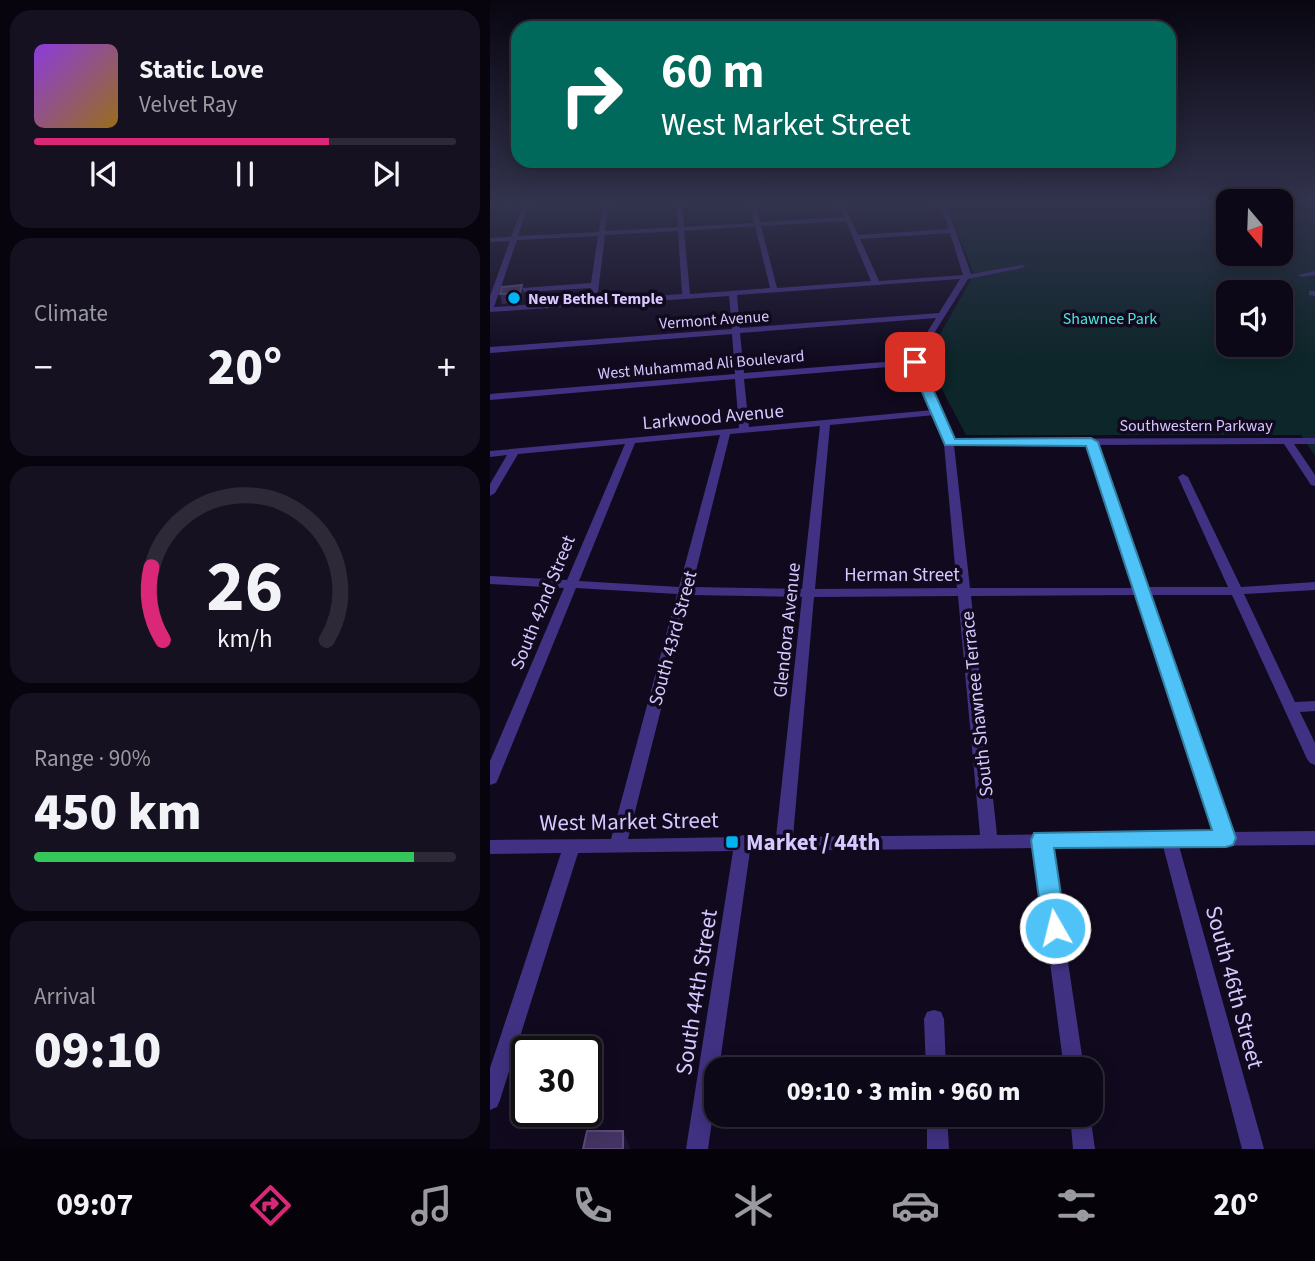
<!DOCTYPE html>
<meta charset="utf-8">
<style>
body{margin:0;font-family:"Source Sans 3",sans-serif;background:#161120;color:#f1f3f6;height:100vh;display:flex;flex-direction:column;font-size:26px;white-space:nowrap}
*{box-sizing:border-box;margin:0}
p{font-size:23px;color:#9a9aa1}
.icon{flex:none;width:38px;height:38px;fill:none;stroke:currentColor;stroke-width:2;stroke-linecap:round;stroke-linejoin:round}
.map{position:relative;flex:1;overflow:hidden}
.side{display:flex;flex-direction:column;gap:10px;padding:10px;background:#07040d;width:490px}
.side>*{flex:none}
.hud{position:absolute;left:21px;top:21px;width:665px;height:147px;border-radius:21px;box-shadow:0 4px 18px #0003,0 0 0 2px #2d2936;background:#00695c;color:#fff;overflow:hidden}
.needle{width:46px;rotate:161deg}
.fabs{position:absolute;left:726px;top:189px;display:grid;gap:14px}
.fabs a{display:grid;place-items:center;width:77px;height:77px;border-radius:14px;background:#0d0817;box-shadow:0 4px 18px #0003,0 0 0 2px #2d2936;font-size:35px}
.speed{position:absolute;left:21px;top:1036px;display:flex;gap:14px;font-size:35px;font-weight:700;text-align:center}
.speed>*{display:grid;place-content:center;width:91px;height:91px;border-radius:50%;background:#0d0817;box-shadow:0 4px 18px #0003,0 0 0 2px #2d2936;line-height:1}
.speed .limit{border:4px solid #111;border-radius:10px;background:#fff;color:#111}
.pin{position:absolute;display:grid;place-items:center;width:60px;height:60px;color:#fff;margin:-30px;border-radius:14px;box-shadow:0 4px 10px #0006}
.me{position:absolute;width:77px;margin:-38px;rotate:352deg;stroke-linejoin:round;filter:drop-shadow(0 0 5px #0008)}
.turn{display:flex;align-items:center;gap:24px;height:147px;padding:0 35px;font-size:32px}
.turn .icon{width:91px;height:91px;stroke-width:2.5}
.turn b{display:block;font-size:49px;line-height:60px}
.big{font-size:52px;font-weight:800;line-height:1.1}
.side .tile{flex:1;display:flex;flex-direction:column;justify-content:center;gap:10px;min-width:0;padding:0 24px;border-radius:21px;background:#161120}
.side .dial{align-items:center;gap:0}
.dial svg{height:182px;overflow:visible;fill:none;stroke:#2d2936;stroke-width:7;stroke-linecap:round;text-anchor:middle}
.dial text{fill:#f1f3f6;stroke:none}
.song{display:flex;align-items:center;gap:21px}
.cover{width:84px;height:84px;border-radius:10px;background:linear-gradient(135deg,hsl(270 70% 55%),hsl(40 70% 35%))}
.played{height:7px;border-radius:4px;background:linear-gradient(90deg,#db2777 70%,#2d2936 70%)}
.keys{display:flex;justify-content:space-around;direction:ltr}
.heat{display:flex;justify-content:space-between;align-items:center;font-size:38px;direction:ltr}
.charge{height:10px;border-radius:5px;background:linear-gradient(90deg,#34c759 90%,#2d2936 0)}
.trip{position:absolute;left:214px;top:1057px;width:399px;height:70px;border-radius:21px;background:#0d0817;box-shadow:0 4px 18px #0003,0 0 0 2px #2d2936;font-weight:800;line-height:70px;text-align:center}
.tab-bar{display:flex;height:112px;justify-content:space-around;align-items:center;background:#050309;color:#9a9aa1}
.tab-bar .icon{width:49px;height:49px}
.tab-bar .active{color:#db2777}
.tab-bar b{font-size:32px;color:#f1f3f6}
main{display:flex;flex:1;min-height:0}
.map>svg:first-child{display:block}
</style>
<main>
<section class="side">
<div class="tile">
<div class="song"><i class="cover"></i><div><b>Static Love</b><p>Velvet Ray</p></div></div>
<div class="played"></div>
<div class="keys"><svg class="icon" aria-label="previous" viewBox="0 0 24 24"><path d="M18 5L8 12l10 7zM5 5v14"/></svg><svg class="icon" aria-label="pause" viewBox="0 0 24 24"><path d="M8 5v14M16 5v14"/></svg><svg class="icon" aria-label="next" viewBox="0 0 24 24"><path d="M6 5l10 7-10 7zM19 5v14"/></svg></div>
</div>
<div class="tile"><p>Climate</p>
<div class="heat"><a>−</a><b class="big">20°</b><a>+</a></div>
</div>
<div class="tile dial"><svg viewBox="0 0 100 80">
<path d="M14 69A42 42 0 1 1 86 69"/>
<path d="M14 69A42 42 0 0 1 9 37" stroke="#db2777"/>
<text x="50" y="56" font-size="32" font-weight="700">26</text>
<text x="50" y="72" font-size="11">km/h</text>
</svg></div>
<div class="tile"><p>Range · 90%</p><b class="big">450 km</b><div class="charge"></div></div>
<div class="tile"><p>Arrival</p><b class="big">09:10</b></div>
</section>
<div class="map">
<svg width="825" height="1149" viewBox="0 0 825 1149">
<rect width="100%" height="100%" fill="#110a1f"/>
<path fill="#0d2629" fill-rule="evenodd" d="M449,201H803L825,212V456L811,435H476L436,359L484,274L459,211ZM738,201H791V254H738ZM738,292H791V345H738Z"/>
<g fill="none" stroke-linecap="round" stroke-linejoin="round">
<path fill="#413182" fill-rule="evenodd" d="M34,201H40L28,236L109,232L113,201H119L115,231L188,227L186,201H192L194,227L264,223L259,201H265L270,222L354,217L347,201H353L368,235L459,229L454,216L441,201H447L460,215L481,274L532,265L536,267L478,279L428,359L454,412L464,439L825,438V444H804L825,475V486L821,485L794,444L607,445L657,587H738L688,477L693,474L698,477L751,587L825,582V590L754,594L805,702L825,701V711L810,712L825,743V765L820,763L817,759L742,595H660L742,832L825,831V845L689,846L774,1149H752L673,846L561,848L594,1069H574L545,848L260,851L229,1069H226V1093L218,1149H196L243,851L88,853L10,1100L7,1107L0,1110V1068L71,853L0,854V840L121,839L187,594L86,588L8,779L6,783L0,785V761L74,588L0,584V576L77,580L135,444L28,454L5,493L0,496V484L17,455L0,457V451L249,428L245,379L0,400V394L245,374L242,334L0,353V347L242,329L239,296L0,312V296L20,241L0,242V238L21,237ZM356,221L381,281L287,288L271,226ZM265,226L280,288L200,294L194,231ZM188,231L192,294L4,307L27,240L108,236L101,283L18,289L14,291L18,293L101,288L100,292L104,294L108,292L115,235ZM460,233L473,275L389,281L370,239ZM470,279L449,313L250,328L247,295ZM446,318L420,360L254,373L250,333ZM422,365L443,410L259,427L254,379ZM445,415L453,433L467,588L325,589L340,425ZM330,426L312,589L202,587L240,434ZM230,435L189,587L89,581L145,443ZM464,445H597L644,588H480ZM200,595L312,597L286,837H259L253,835L247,837L138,839ZM647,595L726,832L507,835L481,596ZM468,596L490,835L303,837L324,597Z
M825,271V275L812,277L808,275Z
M819,291H825V296L819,295Z
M444,1010L451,1012L454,1019L456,1069H436L434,1019L437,1012Z
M600,1114L605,1149H583L580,1115Z
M437,1115H457L459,1149H437Z"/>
</g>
<path fill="#31224f" d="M32,285L34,295L32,302L12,304L10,294Z"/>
<path fill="#1d1134" d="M32,285L34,295L32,302L30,293Z
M133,1131L140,1148V1149H133Z"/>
<path fill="#433362" stroke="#5a4b7b" stroke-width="2" d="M32,285L30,293L10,294L12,287Z
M97,1131H133V1149H93Z"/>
<linearGradient id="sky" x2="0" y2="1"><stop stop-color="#090611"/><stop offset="0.56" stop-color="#32334d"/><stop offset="1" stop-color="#32334d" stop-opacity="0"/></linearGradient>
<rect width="825" height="362" fill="url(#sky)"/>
<path fill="#4fc3f7" stroke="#337fa1" stroke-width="2" d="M425,358L431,362L465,439L601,438L608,442L746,838L743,845L736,847L564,848L576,928L573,935L565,938L556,935L553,928L541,840L544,833L722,830L596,446L455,445L419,362Z"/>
<g fill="#00b4f3" stroke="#110a1f" stroke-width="2.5">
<circle cx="24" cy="298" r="7"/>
<rect x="235" y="835" width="14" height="14" rx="3.5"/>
</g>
<g text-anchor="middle" stroke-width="7" stroke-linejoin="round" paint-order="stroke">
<g font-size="16" font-weight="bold" fill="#d7c8ff" stroke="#110a1f" text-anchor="start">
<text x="38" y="304">New Bethel Temple</text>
</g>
<g font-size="16" fill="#4ae9db" stroke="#110a1f">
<text x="620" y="324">Shawnee Park</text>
</g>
<g font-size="16" fill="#d7c8ff" stroke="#110a1f">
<text transform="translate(224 319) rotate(-4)" y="6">Vermont Avenue</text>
<text transform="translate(211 364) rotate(-5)" y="6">West Muhammad Ali Boulevard</text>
<text x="706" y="431">Southwestern Parkway</text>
</g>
<g font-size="19" fill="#d7c8ff" stroke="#110a1f">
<text transform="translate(223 416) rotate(-5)" y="7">Larkwood Avenue</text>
<text x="412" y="581">Herman Street</text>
<text transform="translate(52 602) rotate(-68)" y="7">South 42nd Street</text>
<text transform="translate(296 630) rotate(-84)" y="7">Glendora Avenue</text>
<text transform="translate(182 638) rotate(-75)" y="7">South 43rd Street</text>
<text transform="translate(486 704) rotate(-96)" y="7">South Shawnee Terrace</text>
</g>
<g font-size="23" fill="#d7c8ff" stroke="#110a1f">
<text transform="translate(139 821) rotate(-1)" y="8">West Market Street</text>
<text transform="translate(745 987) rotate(75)" y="8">South 46th Street</text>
<text transform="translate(206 992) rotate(-81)" y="8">South 44th Street</text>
</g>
<g font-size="23" font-weight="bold" fill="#d7c8ff" stroke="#110a1f" text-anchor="start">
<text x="256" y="850">Market / 44th</text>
</g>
</g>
</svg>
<div class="fabs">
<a><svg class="needle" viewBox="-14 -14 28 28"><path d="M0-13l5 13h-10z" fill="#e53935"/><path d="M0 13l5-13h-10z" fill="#9a9aa1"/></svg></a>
<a><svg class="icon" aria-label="sound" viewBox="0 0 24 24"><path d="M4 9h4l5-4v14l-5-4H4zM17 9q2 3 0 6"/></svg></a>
</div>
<div class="speed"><div class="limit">30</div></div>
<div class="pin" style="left:425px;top:362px;background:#d93025"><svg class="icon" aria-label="arrive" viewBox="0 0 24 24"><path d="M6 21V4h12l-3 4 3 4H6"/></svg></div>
<svg class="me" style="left:565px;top:928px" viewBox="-20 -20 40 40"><circle r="17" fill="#4fc3f7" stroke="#fff" stroke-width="3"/><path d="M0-11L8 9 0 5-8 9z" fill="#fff"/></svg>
<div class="trip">09:10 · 3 min · 960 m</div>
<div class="hud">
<div class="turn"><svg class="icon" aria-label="right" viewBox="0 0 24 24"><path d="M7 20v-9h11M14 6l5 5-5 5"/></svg><div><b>60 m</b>West Market Street</div></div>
</div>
</div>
</main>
<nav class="tab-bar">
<b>09:07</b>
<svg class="icon active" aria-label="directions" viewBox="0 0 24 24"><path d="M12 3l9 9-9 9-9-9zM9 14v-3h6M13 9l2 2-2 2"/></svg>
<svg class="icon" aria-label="music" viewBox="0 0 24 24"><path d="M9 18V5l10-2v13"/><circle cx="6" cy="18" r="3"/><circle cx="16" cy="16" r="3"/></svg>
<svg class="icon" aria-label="phone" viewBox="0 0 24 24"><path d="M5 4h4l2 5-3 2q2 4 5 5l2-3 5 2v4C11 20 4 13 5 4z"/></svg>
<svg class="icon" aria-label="climate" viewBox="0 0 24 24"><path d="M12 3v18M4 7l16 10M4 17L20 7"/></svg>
<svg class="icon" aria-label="car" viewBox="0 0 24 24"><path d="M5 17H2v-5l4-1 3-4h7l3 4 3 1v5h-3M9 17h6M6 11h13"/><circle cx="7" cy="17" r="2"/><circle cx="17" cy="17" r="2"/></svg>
<svg class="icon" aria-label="filters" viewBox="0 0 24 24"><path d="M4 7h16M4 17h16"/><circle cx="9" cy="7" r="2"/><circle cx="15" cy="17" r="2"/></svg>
<b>20°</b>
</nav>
